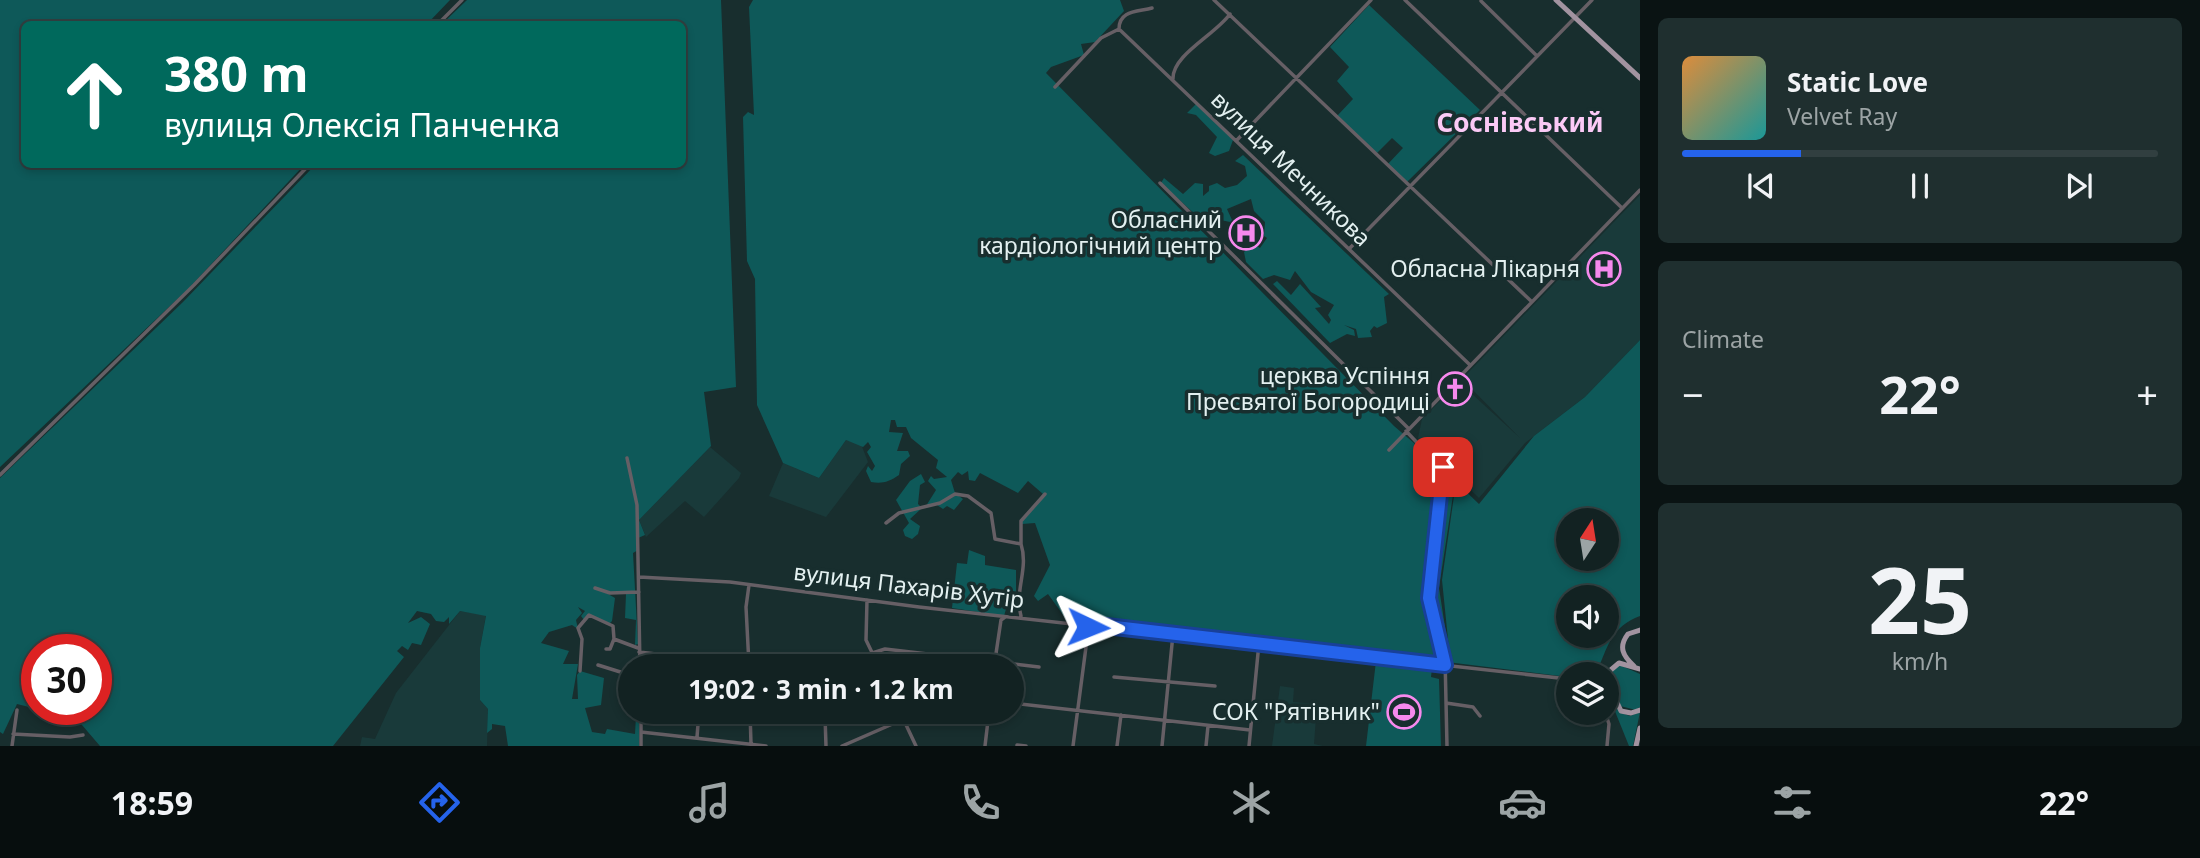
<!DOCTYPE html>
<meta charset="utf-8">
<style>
body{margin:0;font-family:"Noto Sans",sans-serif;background:#1f2f2f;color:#f1f3f6;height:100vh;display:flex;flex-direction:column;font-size:26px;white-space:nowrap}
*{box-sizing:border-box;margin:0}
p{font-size:23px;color:#9ca4a5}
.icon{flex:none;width:38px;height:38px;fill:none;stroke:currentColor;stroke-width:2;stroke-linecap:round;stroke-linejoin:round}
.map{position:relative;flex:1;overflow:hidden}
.side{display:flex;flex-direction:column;gap:18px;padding:18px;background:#0a1313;width:560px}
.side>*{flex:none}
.top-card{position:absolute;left:21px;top:21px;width:665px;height:147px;border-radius:10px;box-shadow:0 4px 10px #0003,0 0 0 2px #313f40;background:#00695c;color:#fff;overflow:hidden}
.needle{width:46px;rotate:12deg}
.fabs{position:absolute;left:1556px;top:508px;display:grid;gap:14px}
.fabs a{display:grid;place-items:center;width:63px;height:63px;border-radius:50%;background:#122222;box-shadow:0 4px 10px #0003,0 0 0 2px #313f40;font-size:35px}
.speed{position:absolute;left:21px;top:634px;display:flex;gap:14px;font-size:35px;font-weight:700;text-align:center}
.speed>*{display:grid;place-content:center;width:91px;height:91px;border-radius:50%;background:#122222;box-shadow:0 4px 10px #0003,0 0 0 2px #313f40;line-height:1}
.speed .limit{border:10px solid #d22;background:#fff;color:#111}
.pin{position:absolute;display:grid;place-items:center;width:60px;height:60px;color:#fff;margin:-30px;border-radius:14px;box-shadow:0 4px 10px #0006}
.me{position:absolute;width:77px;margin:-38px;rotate:92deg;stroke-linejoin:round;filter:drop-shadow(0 0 5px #0008)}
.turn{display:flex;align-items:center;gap:24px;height:147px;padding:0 28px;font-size:32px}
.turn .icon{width:91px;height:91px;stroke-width:2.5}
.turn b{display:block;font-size:49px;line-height:60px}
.big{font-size:52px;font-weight:700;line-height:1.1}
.side .widget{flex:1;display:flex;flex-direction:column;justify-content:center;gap:10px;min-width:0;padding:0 24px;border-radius:10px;background:#1f2f2f}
.side .dial{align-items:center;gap:0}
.dial b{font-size:91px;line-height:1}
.song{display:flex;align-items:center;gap:21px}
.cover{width:84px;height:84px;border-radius:10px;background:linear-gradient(135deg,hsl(30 70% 55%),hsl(180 70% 35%))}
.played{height:7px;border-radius:4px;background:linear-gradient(90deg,#2563eb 25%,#313f40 25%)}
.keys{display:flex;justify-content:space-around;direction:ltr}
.heat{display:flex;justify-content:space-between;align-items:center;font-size:38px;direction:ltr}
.trip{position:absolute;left:618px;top:654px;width:406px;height:70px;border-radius:35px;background:#122222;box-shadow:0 4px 10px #0003,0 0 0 2px #313f40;font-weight:700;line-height:70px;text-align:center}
.tab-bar{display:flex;height:112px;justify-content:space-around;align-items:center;background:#070e0e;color:#9ca4a5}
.tab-bar .icon{width:49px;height:49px}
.tab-bar .current{color:#2563eb}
.tab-bar b{font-size:32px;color:#f1f3f6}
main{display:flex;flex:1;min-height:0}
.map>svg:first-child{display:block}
</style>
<main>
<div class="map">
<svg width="1640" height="746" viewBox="0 0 1640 746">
<rect width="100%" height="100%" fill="#182e2e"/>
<path fill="#193a3a" d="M1640,195V340L1585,397L1525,443L1479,498L1418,438L1422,419L1459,382L1520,438L1462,379Z
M846,440L861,444L868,462L826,517L769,496L783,463L819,478Z
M710,447L741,473L739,478L704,517L685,501L646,537L639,520Z
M460,611L486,615L480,648V700L488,709L487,746H360L362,737L375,739L396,693Z
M1280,686L1294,688L1293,702L1317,704L1314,744L1323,746H1272Z"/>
<path fill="#0e5959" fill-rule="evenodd" d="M0,0H450L427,24H24V164L304,165L189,288L0,467Z
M467,0H721L736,387L704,392L711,446L639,520L645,535L638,538V550L633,553L638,644L635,645L636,620L625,618L626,594L603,591L615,598L612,621L609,624L589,614L584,620L581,616L585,611L578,607L582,613L576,620L578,629L572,625L549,632L541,643L569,651L563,664H578L572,699H578L577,675L580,671L604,678L601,705L585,708L592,732L605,734L607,729L635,734L636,716L639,714V746H508L505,726L492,724V729L487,733L488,709L480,700V648L486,616L460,611L449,624V617L444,622L436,621L431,614L417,611L408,623L421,617L430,624L421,645L412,643L408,650L402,646L397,651L404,657L333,746H100L76,718L37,709H96V649H37V709L17,704L3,734L0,732V478L183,302L315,165L682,164V24H442Z
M753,0H1120L1124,11L1095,42L1081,44L1084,55L1051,67L1046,73L1394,426L1442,467L1428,535L1427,580L1422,585L1424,604L1428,607L1443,663L1261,638H1227L1179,626L1178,632H1173L1170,627L1139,623L1136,627L1117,620L1114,624L1066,619L1048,594L1038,601L1034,596L1050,565L1035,523L1022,524L1021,521L1043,494L1028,481L1018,493L980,473L975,481L969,480L968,471L962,475L958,472L951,480L955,493L963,499L954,510L947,506L943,509L937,505L926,506L936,490L928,481L931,476L934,479L947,477L936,468L938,460L911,438L906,427H897L895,420H891L889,432L903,433L897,451H908L910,456L901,464L899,475C889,482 882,484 871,482L866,471L868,466L872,471L875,466L867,452L871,447L868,442L863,447L846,440L819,478L783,463L757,405L755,279L747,261L743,117L748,112L754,115L749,7Z
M1369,5L1480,110L1407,182L1387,165L1403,148L1392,138L1376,154L1337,116L1353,99L1337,81L1349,67L1330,47Z
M1196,104L1233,140L1229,151L1215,156L1209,153L1217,137L1196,115L1187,113Z
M1243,155L1389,294L1384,297L1387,323L1377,328L1374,326L1370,331L1372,337L1358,338L1356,329L1344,325L1354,330L1355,336L1347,334L1330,343L1273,284L1277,281L1291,295L1300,284L1321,307L1315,308L1329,324L1331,320L1328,315L1334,305L1311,292L1295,271L1290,280L1274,275L1263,279L1246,262L1244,252L1254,244L1260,248L1267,238L1264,236L1265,222L1254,211L1251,199L1227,209L1232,220L1230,222L1211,218L1215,225L1211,229L1161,183L1164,178L1183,194L1195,183L1203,184V196L1209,191V186L1217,183L1225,188L1237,185L1247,176L1245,166L1235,161Z
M1640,340V616C1612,627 1609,643 1598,669L1599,674H1568V677L1447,662L1432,603V588L1446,477L1455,482L1439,588L1450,659L1442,580L1456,482L1479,504L1534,436L1585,397ZM1568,520H1606V558H1568ZM1568,597H1606V635H1568Z
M921,474L925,482L920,485L918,504L922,508L910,519L920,526L918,534L912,539L905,536L903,530L909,523L896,500L910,481Z
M969,550L985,556V565L1016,570V610L1006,609L1004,616L952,608L957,563L967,564Z
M1376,661L1432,668L1431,677L1439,679L1441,746H1366Z
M1616,666H1622L1640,674V707L1636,710L1620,706L1607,678Z
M1606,689L1621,713L1630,716L1640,712L1633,746H1629Z"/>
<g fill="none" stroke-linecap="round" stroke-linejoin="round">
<path stroke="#665f65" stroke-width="3.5" d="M1214,0L1531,301
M1405,0L1622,208
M1481,1L1537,56
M438,24L462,0
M1119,29L1469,364
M1119,29C1119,10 1138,12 1152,8
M1173,79C1172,55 1215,35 1230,14
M1055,87L1101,38L1119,29
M1236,141L1371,0
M1160,183L1408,428
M1350,248L1592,0
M1406,431L1443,470L1429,595L1445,657L1447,746
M1389,450L1640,190
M627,458L637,505L640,667
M0,475L194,285L310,164
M886,523L899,513L940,503L955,494L968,496L991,513L995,539L1021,544C1029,569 1014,591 1021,616
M1021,544V521L1045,494
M639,577L730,582L919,607L1568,679
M749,585L746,607L749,665
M595,588L610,593L639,592
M867,600L866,640L879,667
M606,649H610L614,639
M639,652L768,667
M598,665L630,675
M828,667L885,649L1039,667
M994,667L1001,620L1005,617
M580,671L582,639L578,628L589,615L613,626L614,639L638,648
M1114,677L1215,686
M1012,703L1250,730
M1446,703L1473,707L1480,716
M641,712V746
M750,712L751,744
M900,712L916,746
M1605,712L1609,724L1607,746
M641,732L766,746
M13,734L70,737L83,735
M697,737L699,712
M1017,745L1026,746
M12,746L17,710
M826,746L825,716L828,712
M842,746L920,712
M985,746L989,712
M1073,746L1089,624
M1117,746L1121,715
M1162,746L1173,634
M1206,746L1208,726
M1249,746L1259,643"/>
<path stroke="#a293a0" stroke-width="5" d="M1556,0L1640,78
M1634,666C1623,656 1618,647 1628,634L1640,630
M1606,674L1619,663L1640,669
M1606,679L1621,711L1631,713L1640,710
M1636,746L1640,728"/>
</g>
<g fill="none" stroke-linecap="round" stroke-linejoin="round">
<defs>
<path id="route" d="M1088,627L1089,624L1445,665L1429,598L1443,467"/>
</defs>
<use href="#route" stroke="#184099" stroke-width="18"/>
<use href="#route" stroke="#2563eb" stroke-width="12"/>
</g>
<defs>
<symbol id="hospital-ring" viewBox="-11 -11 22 22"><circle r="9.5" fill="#182e2e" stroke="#f689ed" stroke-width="1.5"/><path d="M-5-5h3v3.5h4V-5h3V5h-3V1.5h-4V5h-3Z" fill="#f689ed"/></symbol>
<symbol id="church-ring" viewBox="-11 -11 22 22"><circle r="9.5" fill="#182e2e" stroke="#f689ed" stroke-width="1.5"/><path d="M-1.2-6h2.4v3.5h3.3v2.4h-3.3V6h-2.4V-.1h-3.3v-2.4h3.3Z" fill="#f689ed"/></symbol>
<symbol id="stadium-ring" viewBox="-11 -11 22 22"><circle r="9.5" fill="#182e2e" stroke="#f689ed" stroke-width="1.5"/><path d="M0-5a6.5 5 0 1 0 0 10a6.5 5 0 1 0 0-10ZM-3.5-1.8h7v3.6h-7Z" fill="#f689ed"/></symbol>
</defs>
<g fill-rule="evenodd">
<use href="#hospital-ring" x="1227" y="214" width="38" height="38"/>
<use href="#hospital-ring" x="1585" y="250" width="38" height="38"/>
<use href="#church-ring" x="1436" y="370" width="38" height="38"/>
<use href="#stadium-ring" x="1385" y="693" width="38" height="38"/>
</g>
<g text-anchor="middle" stroke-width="7" stroke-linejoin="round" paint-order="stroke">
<g font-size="23" fill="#e3f0f0" stroke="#182e2e">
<text transform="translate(1291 169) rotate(44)" y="8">вулиця Мечникова</text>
<text transform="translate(909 586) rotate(7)" y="8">вулиця Пахарів Хутір</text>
</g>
<g font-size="23" fill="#e3f0f0" stroke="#182e2e" text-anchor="end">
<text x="1222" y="228">Обласний<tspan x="1222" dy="26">кардіологічний центр</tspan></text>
<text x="1580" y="277">Обласна Лікарня</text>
<text x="1430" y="384">церква Успіння<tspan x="1430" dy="26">Пресвятої Богородиці</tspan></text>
<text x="1380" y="720">СОК "Рятівник"</text>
</g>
<g font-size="26" font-weight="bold" fill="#fbcaf6" stroke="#182e2e">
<text x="1520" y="132">Соснівський</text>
</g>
</g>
</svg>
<div class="fabs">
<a><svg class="needle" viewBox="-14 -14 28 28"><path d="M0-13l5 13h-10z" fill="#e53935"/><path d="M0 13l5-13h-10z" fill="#9ca4a5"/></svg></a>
<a><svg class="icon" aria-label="sound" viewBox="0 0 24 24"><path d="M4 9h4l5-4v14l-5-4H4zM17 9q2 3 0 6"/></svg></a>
<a><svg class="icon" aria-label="layers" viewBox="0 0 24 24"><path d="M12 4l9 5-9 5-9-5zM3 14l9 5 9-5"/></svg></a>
</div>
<div class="speed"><div class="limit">30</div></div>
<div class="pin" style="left:1443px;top:467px;background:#d93025"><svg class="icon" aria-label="arrive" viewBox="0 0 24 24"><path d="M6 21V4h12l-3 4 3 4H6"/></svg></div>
<svg class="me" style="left:1088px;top:627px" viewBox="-20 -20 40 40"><path d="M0-17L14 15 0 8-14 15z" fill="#2563eb" stroke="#fff" stroke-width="4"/></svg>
<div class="trip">19:02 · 3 min · 1.2 km</div>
<div class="top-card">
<div class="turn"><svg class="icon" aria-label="ahead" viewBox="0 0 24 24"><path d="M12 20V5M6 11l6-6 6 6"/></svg><div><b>380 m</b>вулиця Олексія Панченка</div></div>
</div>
</div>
<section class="side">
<div class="widget">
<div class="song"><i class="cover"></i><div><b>Static Love</b><p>Velvet Ray</p></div></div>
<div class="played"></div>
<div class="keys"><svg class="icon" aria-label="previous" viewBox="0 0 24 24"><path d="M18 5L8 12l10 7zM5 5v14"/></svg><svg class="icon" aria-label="pause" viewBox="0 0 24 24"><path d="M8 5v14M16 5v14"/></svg><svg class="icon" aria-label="next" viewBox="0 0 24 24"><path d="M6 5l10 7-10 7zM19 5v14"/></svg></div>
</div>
<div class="widget"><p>Climate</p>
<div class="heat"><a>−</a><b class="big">22°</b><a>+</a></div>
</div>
<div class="widget dial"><b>25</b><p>km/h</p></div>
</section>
</main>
<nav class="tab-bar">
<b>18:59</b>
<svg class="icon current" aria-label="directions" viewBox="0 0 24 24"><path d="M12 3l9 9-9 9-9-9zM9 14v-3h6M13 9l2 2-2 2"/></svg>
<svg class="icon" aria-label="music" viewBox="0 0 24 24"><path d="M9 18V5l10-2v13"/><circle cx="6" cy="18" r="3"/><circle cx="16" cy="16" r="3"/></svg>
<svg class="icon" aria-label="phone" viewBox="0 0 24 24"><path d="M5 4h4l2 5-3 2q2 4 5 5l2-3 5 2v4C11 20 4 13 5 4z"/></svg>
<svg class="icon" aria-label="climate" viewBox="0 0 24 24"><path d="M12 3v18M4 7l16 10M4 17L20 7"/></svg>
<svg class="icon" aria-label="car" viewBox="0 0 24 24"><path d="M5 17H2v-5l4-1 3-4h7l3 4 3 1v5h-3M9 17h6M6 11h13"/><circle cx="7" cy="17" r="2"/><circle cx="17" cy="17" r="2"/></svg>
<svg class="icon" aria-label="filters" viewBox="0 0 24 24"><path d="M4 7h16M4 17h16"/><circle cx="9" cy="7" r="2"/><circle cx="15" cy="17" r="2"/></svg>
<b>22°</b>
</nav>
